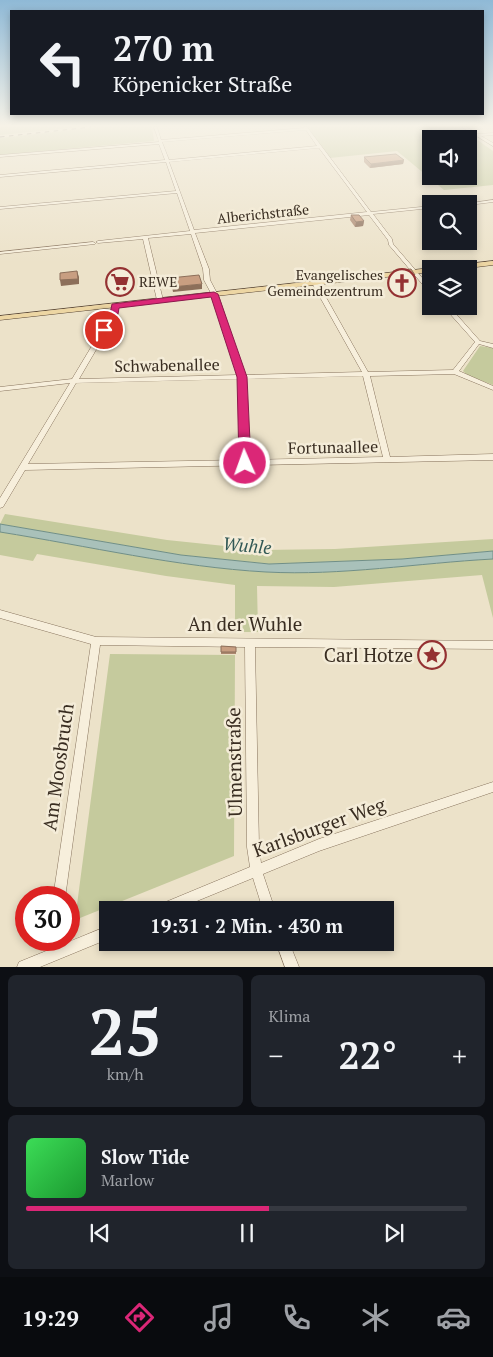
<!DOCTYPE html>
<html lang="de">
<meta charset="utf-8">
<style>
body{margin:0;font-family:"PT Serif",serif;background:#20242c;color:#f1f3f6;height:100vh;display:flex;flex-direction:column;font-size:19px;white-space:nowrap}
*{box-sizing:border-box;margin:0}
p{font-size:16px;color:#9ea1a6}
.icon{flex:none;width:28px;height:28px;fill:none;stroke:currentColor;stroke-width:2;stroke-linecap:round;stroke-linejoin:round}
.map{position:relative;height:967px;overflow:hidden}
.sheet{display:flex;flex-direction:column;gap:8px;padding:8px;background:#0d0f14;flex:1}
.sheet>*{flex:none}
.hud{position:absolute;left:10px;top:10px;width:474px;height:105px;border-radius:0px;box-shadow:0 2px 8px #0003;background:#171b24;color:#f1f3f6;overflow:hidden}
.controls{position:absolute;left:422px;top:130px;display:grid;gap:10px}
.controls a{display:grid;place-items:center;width:55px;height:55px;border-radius:0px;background:#171b24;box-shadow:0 2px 8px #0003;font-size:25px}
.speed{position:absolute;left:15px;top:886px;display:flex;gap:10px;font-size:25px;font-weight:700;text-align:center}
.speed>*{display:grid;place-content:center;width:65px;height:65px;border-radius:50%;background:#171b24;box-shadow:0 2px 8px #0003;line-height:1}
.speed .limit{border:8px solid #d22;background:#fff;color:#111}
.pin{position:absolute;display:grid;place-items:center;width:42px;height:42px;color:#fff;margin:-21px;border:2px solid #fff;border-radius:50%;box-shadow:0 1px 5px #0007}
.me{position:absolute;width:55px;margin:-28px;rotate:358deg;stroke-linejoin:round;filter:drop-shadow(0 0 4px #0008)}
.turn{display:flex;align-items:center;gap:18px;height:105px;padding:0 20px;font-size:22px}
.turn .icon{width:65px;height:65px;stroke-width:2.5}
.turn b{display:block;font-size:35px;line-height:42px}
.big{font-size:38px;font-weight:700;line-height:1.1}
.sheet .card{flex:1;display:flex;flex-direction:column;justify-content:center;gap:8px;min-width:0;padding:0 18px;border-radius:8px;background:#20242c}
.sheet .dial{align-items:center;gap:0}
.dial b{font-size:65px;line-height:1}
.song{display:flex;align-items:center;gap:15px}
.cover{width:60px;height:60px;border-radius:8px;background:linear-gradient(135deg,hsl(130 70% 55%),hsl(130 70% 35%))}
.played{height:5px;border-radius:2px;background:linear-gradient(90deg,#db2777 55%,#363941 55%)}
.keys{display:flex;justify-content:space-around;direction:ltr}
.heat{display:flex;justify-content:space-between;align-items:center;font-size:28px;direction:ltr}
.sheet .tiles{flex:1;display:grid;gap:8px;grid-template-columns:1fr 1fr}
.card:last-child{grid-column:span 2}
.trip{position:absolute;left:99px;top:901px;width:295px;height:50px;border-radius:0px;background:#171b24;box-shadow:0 2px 8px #0003;font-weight:700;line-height:50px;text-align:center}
.menu{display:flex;height:80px;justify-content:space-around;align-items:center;background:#090b0e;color:#9ea1a6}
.menu .icon{width:35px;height:35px}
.menu .active{color:#db2777}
.menu b{font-size:22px;color:#f1f3f6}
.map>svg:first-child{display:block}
</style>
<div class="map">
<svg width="493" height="967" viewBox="0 0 493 967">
<rect width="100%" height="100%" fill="#ece2c9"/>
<path fill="#c5ca9d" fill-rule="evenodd" d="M0,127H80L0,135Z
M100,127H152L154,141L0,155V138Z
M307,127H459L493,151V185L444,190L397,151L330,158ZM431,139H469V176H431Z
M480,346L493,348V385L467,375L463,371Z
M5,514L167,540L262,550L335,549L493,539V551L402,559L269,564L181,555L0,524Z
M0,532C88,546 177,567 266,572C341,576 418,563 493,559V618L482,575L334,587L257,586L258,632H235V585L166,576L37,554L33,561L0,555Z
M110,654L235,655L234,856L75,920Z"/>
<path fill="#a9c1ba" stroke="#708f87" d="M0,524L181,555L269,564L402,559L493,551V559C418,563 341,576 266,572C177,567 88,546 0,532Z"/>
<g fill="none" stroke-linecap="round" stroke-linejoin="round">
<defs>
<path id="minor" d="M154,127H157L161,140L304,128V127H307L371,212L431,206V208L373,214L392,239L393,244L431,288V293L429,292L389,245L388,240L369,215L195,233L209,269L210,280L219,297L244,375L362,372L312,283L313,282L318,283L368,372L453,370L475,342L443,306H449L480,341L493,344V348L479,344L459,371L493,386V390L454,374L370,376L390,457L493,454V460L25,470L3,507L0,508V498L70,383L0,391V387L72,379L111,314L113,305L118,306L117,314L79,379L238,375L213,297L204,280L203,269L191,234L148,238L163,300L160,302L157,300L143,239L98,243L96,242L98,241L190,231L177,193L0,209V207L176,191L166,162L0,177V175L165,160L159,144L0,157V155L159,142ZM306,130L317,146L169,160L162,142ZM319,148L367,212L194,230L169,162ZM363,376L383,457L248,460L245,379ZM239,379L241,460L28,464L76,383Z
M462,127H466L478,134L493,133V135L481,136L493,143V146Z
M493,200V202L469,205V204H464Z
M93,242L95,243V244L0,254V252Z
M0,610L96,637L493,641V649L255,647L259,847L261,863L319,839L493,782V792L319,851L263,874L275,910H263L253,878L175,910H154L156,906L250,867L247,847L245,647L100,645L65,898H53L91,644L0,618Z
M108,926V939L40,967H17L19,962L51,949L50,940H62L63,944Z
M276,942H289L299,967H285Z"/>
<path id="major" d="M493,261V265L460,269H437L440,267Z
M431,268L434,269H431V272L0,320V316Z"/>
</defs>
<use href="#minor" stroke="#88745e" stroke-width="1"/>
<use href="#major" stroke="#564332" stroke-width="1"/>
<use href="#minor" fill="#f7efdc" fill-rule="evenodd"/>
<use href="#major" fill="#edd6a3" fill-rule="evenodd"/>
<path stroke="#392d21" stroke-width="1" stroke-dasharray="4.5 4.5" stroke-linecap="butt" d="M0,137L91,127"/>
</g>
<path fill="#ac886f" d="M364,157L404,160L403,164L370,168L364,162Z
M351,215L364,221L363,226L355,227L350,220Z
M393,271L415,275L413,285L406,286L405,289L398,290L391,281Z
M221,646L236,647V654H221Z"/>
<path fill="#8c6f5a" d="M404,160L403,164L370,168L371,164Z
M364,221L363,226L355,227L356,222Z
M77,271L79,277V284L61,286L60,280Z
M415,275L413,285L406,286L405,289L398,290L400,279L406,276Z
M202,284V289L173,292L172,287Z"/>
<path fill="#c89e81" stroke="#8c6f5a" d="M396,154L404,160L371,164L364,157Z
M351,215H359L364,221L356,222Z
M411,269L415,275L406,276L408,278L400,279L393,271Z
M77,271L78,279L60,280V273Z
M199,275L202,284L172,287L170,278Z
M221,646L236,647V652H221Z"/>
<linearGradient id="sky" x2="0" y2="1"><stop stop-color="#8fb9d6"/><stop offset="0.48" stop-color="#f6f2e7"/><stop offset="1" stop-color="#f6f2e7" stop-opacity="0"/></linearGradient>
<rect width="493" height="262" fill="url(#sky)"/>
<path fill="#db2777" stroke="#8e194d" d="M214,292L218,294L247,377L251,463L245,467L239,463L237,377L211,297L119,308L118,314L107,332L100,330L110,314L112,304Z"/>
<defs>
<symbol id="supermarket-ring" viewBox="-11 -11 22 22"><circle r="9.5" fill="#f4ecd8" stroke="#943132" stroke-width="1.5"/><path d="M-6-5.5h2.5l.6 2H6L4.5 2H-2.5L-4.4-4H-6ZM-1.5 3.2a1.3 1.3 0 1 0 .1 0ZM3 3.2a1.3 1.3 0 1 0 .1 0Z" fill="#943132"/></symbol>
<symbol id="church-ring" viewBox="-11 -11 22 22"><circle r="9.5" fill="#f4ecd8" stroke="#943132" stroke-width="1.5"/><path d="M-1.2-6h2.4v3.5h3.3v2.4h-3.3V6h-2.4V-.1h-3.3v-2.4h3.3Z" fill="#943132"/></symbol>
<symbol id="sight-ring" viewBox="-11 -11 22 22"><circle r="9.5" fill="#f4ecd8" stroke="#943132" stroke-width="1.5"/><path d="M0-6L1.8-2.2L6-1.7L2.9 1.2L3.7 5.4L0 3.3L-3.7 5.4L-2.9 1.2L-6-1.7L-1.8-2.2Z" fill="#943132"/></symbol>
</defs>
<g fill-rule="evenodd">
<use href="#supermarket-ring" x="104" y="266" width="32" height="32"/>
<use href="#church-ring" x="386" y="267" width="32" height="32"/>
<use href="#sight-ring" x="416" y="639" width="32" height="32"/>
</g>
<g text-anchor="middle" stroke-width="5" stroke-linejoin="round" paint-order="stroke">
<g font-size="14" fill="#392d21" stroke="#f4ecd8">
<text transform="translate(263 214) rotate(-6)" y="5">Alberichstraße</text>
</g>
<g font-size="14" fill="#392d21" stroke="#f4ecd8" text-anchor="end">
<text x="383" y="280">Evangelisches<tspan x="383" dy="16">Gemeindezentrum</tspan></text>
<text x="139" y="287" text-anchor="start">REWE</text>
</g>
<g font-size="16" fill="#392d21" stroke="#f4ecd8">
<text transform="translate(167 365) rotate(-1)" y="6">Schwabenallee</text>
<text transform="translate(333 447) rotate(-1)" y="6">Fortunaallee</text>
</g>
<g font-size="18" font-style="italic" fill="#315855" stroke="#f4ecd8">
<text transform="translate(247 546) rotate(5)" y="6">Wuhle</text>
</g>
<g font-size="19" fill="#392d21" stroke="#f4ecd8">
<text x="245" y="631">An der Wuhle</text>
<text transform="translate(234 762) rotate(-91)" y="7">Ulmenstraße</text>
<text transform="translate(58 767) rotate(-82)" y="7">Am Moosbruch</text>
<text transform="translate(319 827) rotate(-20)" y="7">Karlsburger Weg</text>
</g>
<g font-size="19" fill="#392d21" stroke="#f4ecd8" text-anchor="end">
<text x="413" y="662">Carl Hotze</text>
</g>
</g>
</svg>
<div class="controls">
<a><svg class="icon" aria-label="sound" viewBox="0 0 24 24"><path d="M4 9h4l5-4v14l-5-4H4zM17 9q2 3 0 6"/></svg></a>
<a><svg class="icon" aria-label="search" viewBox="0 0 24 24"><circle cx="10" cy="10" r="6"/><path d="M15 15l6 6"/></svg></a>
<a><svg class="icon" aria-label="layers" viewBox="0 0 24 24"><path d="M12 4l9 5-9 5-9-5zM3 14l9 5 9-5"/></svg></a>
</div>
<div class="speed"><div class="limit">30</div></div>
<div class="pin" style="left:104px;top:330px;background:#d93025"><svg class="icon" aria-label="arrive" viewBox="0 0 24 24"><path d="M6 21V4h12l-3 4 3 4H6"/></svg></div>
<svg class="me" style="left:245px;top:463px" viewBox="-20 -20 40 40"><circle r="17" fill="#db2777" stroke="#fff" stroke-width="3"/><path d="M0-11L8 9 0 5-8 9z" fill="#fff"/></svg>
<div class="trip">19:31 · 2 Min. · 430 m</div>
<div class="hud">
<div class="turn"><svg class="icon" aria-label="left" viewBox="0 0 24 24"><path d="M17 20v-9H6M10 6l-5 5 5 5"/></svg><div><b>270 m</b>Köpenicker Straße</div></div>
</div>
</div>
<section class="sheet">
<div class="tiles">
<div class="card dial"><b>25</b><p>km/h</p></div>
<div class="card"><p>Klima</p>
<div class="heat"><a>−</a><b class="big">22°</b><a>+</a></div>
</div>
<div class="card">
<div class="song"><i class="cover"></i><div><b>Slow Tide</b><p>Marlow</p></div></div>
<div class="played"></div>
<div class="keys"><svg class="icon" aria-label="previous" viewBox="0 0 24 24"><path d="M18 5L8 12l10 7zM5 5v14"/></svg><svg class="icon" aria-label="pause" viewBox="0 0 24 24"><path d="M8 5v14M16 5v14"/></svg><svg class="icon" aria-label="next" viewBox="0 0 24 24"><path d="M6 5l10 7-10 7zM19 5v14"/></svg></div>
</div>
</div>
</section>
<nav class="menu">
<b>19:29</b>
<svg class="icon active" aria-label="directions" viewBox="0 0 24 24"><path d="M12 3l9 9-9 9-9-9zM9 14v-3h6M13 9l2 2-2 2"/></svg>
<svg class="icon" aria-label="music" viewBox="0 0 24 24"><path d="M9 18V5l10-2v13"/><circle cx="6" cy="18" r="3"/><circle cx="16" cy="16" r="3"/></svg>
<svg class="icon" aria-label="phone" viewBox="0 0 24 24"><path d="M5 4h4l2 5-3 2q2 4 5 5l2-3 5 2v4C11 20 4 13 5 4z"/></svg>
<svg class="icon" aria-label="climate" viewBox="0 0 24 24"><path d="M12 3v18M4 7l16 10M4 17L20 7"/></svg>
<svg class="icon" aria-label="car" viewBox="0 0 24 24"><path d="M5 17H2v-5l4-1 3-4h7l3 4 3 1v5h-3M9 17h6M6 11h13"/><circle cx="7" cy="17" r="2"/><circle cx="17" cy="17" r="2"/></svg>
</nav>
